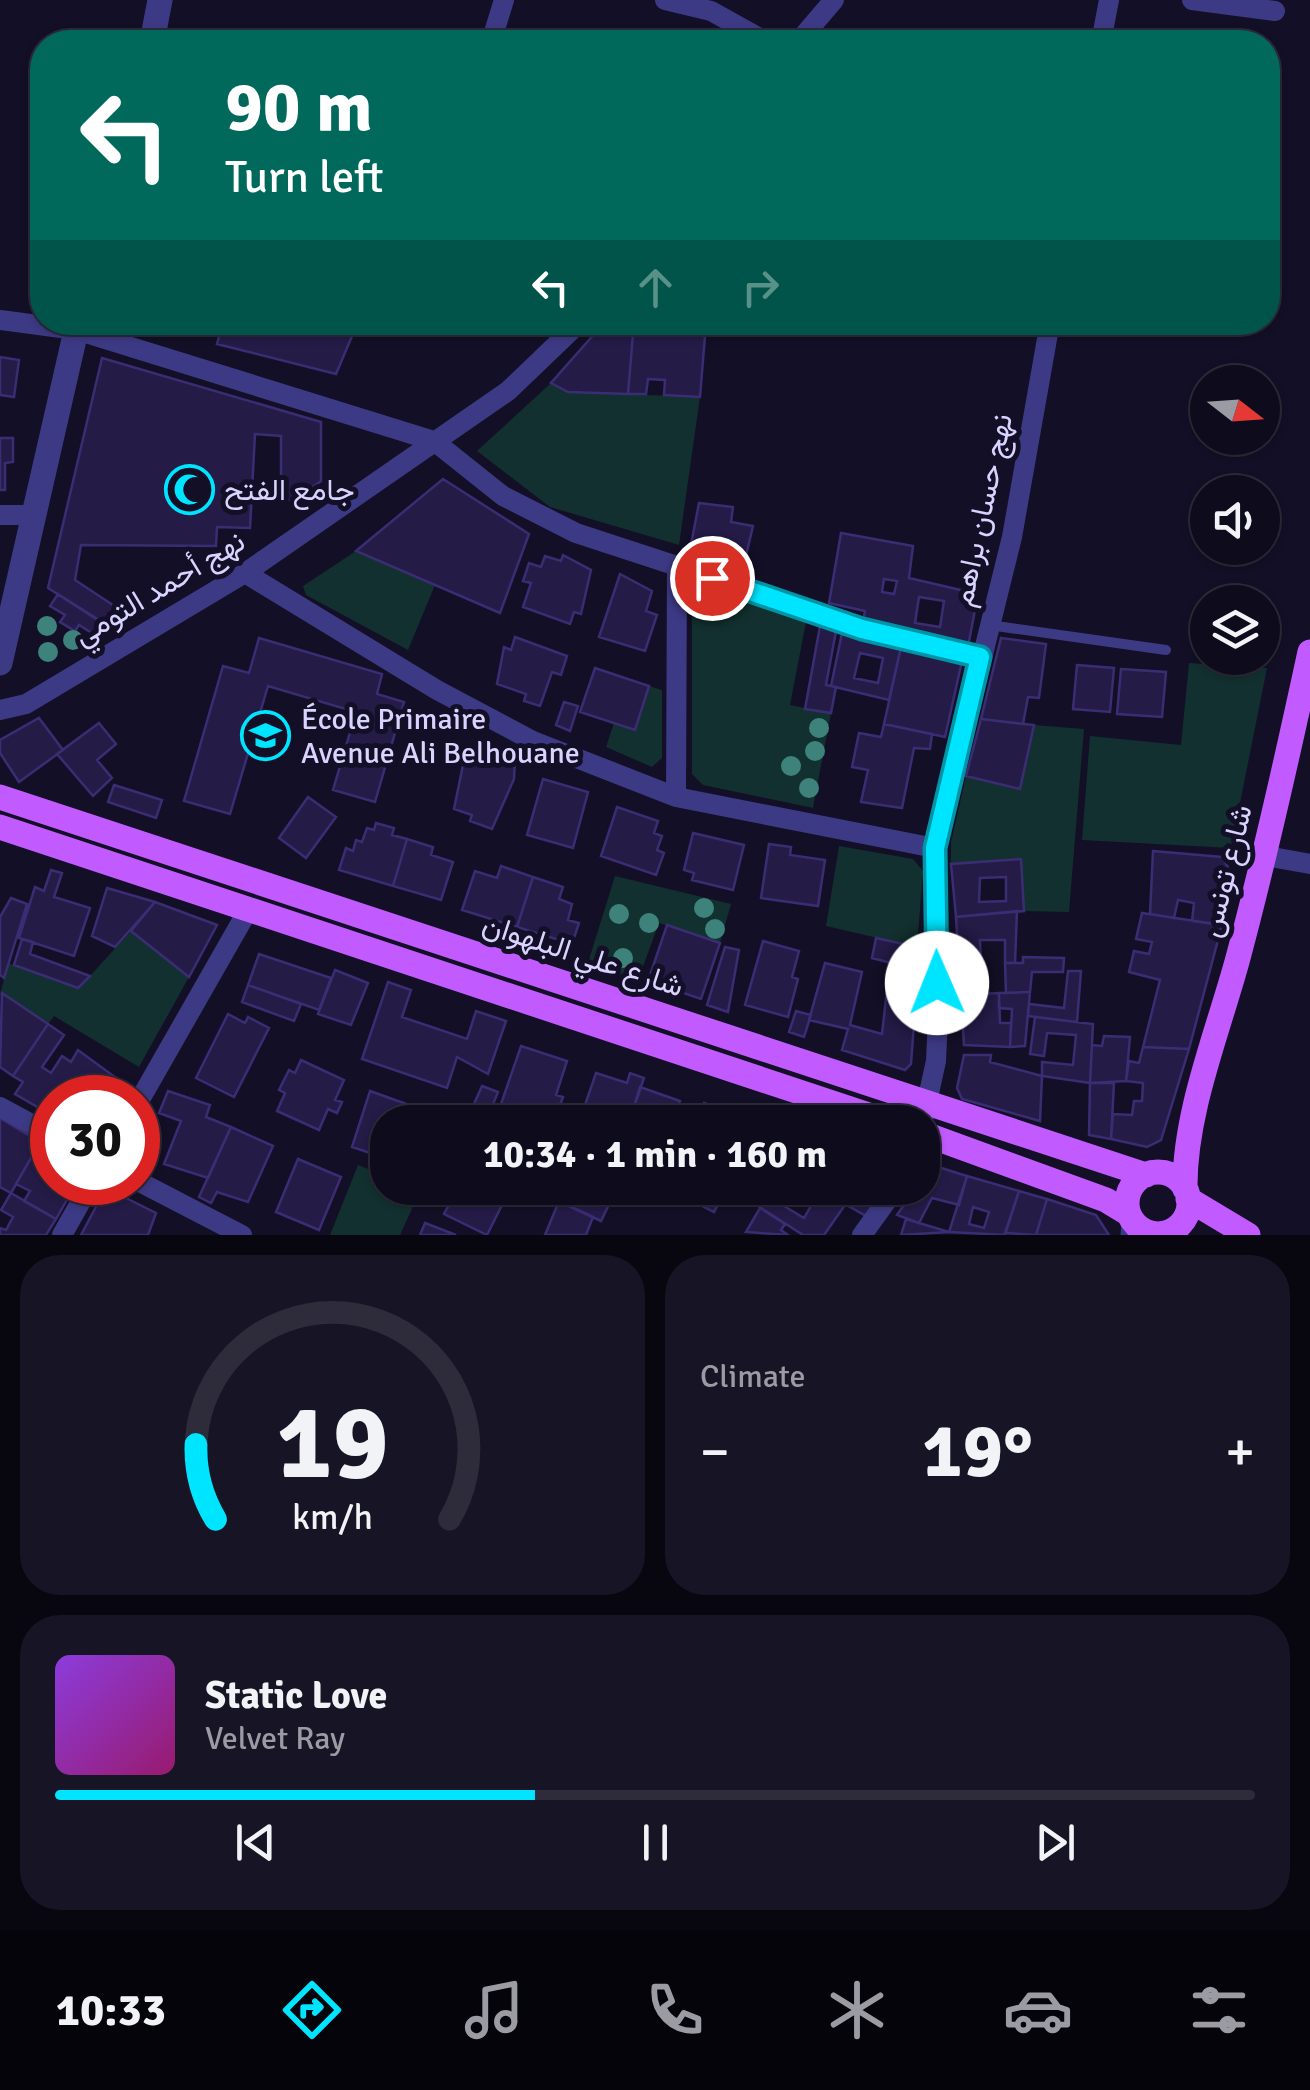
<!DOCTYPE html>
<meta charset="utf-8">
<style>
body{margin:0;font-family:Signika,Vazirmatn,sans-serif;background:#171425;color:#f1f3f6;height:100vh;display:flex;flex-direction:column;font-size:38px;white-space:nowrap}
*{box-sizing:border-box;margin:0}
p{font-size:32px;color:#9b9ba3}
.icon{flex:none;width:55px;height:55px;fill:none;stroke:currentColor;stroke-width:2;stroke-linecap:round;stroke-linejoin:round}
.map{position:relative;height:1235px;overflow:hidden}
.sheet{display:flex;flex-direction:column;gap:20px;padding:20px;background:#08060f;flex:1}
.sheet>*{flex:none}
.banner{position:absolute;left:30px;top:30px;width:1250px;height:305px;border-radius:40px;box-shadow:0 2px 8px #0004,0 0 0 2px #2e2b3b;background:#00695c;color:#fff;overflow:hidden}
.needle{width:65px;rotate:107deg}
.tools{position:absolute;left:1190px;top:365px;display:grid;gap:20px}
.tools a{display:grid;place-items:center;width:90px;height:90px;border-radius:50%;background:#0e0b1c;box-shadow:0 2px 8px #0004,0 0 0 2px #2e2b3b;font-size:50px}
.speed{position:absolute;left:30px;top:1075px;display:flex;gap:20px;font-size:50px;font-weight:700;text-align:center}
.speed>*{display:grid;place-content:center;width:130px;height:130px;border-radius:50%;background:#0e0b1c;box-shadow:0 2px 8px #0004,0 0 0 2px #2e2b3b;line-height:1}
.speed .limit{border:15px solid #d22;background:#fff;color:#111}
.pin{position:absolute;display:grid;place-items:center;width:85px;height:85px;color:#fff;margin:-42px;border:5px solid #fff;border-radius:50%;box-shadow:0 2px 10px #0007}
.me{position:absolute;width:110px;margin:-55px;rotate:359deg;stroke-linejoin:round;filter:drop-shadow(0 0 8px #0008)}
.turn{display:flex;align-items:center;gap:35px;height:210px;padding:0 30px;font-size:45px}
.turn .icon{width:130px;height:130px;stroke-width:2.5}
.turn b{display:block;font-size:70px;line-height:85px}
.lanes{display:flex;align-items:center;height:95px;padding:0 30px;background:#0003;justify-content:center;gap:50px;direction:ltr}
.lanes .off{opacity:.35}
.big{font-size:75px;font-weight:800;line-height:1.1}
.sheet .card{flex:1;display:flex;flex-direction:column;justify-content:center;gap:15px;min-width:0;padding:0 35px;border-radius:40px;background:#171425}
.sheet .dial{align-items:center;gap:0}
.dial svg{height:260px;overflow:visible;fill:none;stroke:#2e2b3b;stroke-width:7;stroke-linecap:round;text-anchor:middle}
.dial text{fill:#f1f3f6;stroke:none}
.song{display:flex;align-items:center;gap:30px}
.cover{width:120px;height:120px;border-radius:15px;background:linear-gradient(135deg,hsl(270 70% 55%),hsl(320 70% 35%))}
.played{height:10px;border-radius:5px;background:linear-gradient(90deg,#00e5ff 40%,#2e2b3b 40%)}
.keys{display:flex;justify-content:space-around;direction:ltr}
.heat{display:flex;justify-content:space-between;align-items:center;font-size:55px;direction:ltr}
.sheet .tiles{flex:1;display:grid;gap:20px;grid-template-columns:1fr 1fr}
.card:last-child{grid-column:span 2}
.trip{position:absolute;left:370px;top:1105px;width:570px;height:100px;border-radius:40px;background:#0e0b1c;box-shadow:0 2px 8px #0004,0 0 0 2px #2e2b3b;font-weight:800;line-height:100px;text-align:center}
.dock{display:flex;height:160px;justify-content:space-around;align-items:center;background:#06040b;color:#9b9ba3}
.dock .icon{width:70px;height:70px}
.dock .active{color:#00e5ff}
.dock b{font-size:45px;color:#f1f3f6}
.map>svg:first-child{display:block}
</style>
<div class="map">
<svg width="1310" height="1235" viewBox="0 0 1310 1235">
<rect width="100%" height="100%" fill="#130f26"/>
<path fill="#12302f" d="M551,383L568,392L700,397L679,545L550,507L477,451Z
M356,551L435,585L408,650L306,595L303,586Z
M703,589L806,622L790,705L831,713L813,808L703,785L692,774V599Z
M1189,663L1267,668L1231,848L1082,840L1090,736L1181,745Z
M649,686L662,690V758L652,767L606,747L614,723L635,729Z
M1034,725L1084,729L1069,912L1024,911L1021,859L951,864V842L966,776L1020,789Z
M839,846L913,859L923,871L917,947L826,926Z
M615,876L731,904L720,943L659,923L638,980L587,966Z
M131,931L189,977L139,1067L54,1016L48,1024L0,995L8,963L79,988Z
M358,1165L387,1176L388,1188L421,1189L400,1235H330Z"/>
<path fill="#241b47" stroke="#3b2d73" stroke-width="2.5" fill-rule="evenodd" d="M223,322H358L336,374L217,344Z
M605,322H634L628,394L568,392L551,383Z
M634,322L706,324L700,397L664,395L665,380L648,379L646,394H628Z
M0,357L19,360L14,397L0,395Z
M102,358L321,422V481L294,500H281V436L255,434L250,528L217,527L216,546L81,545L75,580L128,615L110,628L48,588Z
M0,438H13V462L5,463V490H0Z
M443,479L529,534L500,613L356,551Z
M699,503L733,507L731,522L753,526L743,568L690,550Z
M841,533L913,546L909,578L978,594L968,647L863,622L865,611L829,603ZM884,579L897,581L894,594L882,592ZM919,597L944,601L940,627L915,623Z
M563,555L591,570L581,614L574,612L570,624L523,607L531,583L523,581L529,563L541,567L545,556L561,561Z
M620,574L652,591L646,611L657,615L645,651L599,637Z
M58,594L102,622L95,635L79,625L75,631L60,622L65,615L50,606Z
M820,626L836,631L826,685L836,687L831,713L805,709Z
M842,633L901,647L889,700L831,686ZM860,653L883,658L878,683L854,678Z
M515,637L567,656L561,675L552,672L540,706L524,701L526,694L497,684L504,647L511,650Z
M259,638L382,674L377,694L404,702L375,802L333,790L356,712L268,686L230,814L184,801L223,666L249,673Z
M1001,638L1046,644L1039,698L1028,697L1023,724L981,719Z
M901,647L962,661L945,737L884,724Z
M1077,665L1114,668L1110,712L1073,709Z
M595,668L649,686L635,730L580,712Z
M1121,669L1166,672L1162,717L1117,714Z
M564,702L578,706L570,731L556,725Z
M39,718L63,750L19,782L0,753V740Z
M981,719L1034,725L1020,789L966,776Z
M99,723L116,744L97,760L112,778L93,796L57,754Z
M884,724L932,734L930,749L914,748L902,808L861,802L868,770L852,767L859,733L881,737Z
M476,746H496L515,760L514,779L492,829L470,821L472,815L454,809L464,760Z
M543,779L588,792L573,848L527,835Z
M114,785L162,800L156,818L108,802Z
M308,797L336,817L306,858L279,838Z
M617,807L658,821L654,833L662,836L657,850L664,853L656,875L601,856Z
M376,823L394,828L392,835L407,839L393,886L339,870L346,848L353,851L356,840L362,842L367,828L374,830Z
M693,833L744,845L733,890L692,880L694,873L684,870Z
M407,839L433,847L431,855L453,862L441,900L393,886Z
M769,844L791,847L790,855L825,860L818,906L761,898Z
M1153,851L1222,857L1233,876L1222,925L1192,921L1194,903L1178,900L1174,918L1150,914Z
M1021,859L1024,911L956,917L951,864ZM1006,877V901L979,902L980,878Z
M501,866L533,877L517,927L462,910L475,871L497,878Z
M51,870L62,873L54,897L90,908L74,956L19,938L35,887L44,891Z
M533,877L563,887L559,899L572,904L568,920L579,923L572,944L517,927Z
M107,888L155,902L115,947L92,936Z
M11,898L27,904L4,978L0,975V917Z
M155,902L217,925L189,977L131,931Z
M1017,911L1015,963H1005V940H980L981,965L959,966L956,917Z
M1142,913L1222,925L1189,1049L1143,1047L1160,980L1129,972L1134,951L1149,954L1152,942L1136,939Z
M667,925L720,943L701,999L648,981Z
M876,938L917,947L918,970L872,958Z
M22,939L33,942L30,954L90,976L78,988L14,965Z
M763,941L799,951L792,977L798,979L788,1017L745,1005Z
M725,947L739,950L728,1012L707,1005Z
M259,954L331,978L319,1010L248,985Z
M1023,957L1064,958L1063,972H1032L1030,992L1006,993L1005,963H1023Z
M825,963L862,972L850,1025L882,1034L890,963L918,970L911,1064L905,1070L842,1050L848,1029L809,1020Z
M335,970L368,983L351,1025L318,1014Z
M1068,971H1081L1077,1022L1028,1016L1029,1004L1064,1008Z
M388,982L411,990L402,1017L467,1039L476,1011L506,1021L488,1074L457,1057L447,1088L362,1059Z
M248,985L301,1004L294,1021L242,1002Z
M1030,992L1025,1046L1010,1047L1012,1009L999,1008V993Z
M2,993L48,1024L13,1076L0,1067Z
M999,993L1000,1023H1011L1010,1047L964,1045L961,995Z
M796,1011L811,1015L804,1037L789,1032Z
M228,1014L245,1023L248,1017L269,1028L234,1097L196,1078Z
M1035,1017L1093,1024L1090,1083L1042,1076V1062L1073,1065L1076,1035L1047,1033L1044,1056L1030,1054Z
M48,1024L64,1035L42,1067L51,1073L62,1056L71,1062L78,1050L123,1083L113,1098H52L46,1112L15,1094L23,1082L13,1076Z
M1104,1036L1130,1037L1126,1081L1090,1083L1092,1045L1102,1046Z
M521,1046L567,1061L556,1095L563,1097L554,1122L500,1107Z
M1143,1047L1189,1049L1161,1140L1147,1147L1111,1139L1113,1114L1132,1115L1134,1101H1142L1143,1083L1126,1081L1129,1061L1139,1063Z
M964,1055H991L990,1062L1042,1076L1040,1121L962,1099L957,1088Z
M301,1060L344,1080L335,1100L342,1102L337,1113L328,1109L319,1130L277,1111L285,1093L279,1090L289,1070L295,1073Z
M596,1073L627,1083L630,1073L644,1078L629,1122H599L602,1111L585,1105Z
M1090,1083H1114L1111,1139L1089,1135Z
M482,1086L498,1092L491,1109L474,1104Z
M640,1087L680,1101L672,1122H629Z
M168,1091L210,1105L206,1117L231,1127L208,1178L164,1164L181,1121L159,1113Z
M370,1091L451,1120L388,1122V1159L352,1147Z
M704,1103L748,1118L747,1122H698Z
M0,1118L40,1142L11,1193L0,1187Z
M231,1127L273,1146L248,1202L217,1192L211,1203L199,1197Z
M40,1142L52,1151V1182H77L56,1219L24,1201L30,1191L16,1184Z
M298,1159L341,1177L319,1230L276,1212Z
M932,1165L967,1176L959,1205L932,1198L919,1223L897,1215L916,1188H922V1178Z
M967,1176L1019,1191L1005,1235L949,1232ZM973,1207L989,1212L984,1228L969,1224Z
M106,1188L156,1213L148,1235H81Z
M447,1188H492L507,1195L487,1235L444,1214L453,1197L444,1192Z
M540,1188H617L601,1221L538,1192Z
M667,1188H714L724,1193L714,1212Z
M756,1188H810L845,1205L824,1235H803L749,1200ZM791,1192L812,1204L804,1218L784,1206Z
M817,1188L856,1191L884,1188L866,1216Z
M1019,1191L1047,1199L1036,1235L1005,1233Z
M11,1193L56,1219L46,1235H0V1228L6,1230L13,1217L1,1210Z
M1047,1199L1096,1215L1109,1235H1036Z
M559,1201L593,1217L586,1235H545Z
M760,1208L785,1224L781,1230L788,1235L746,1232Z
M906,1219L919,1223L949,1232L901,1235Z
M425,1223L456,1235H420Z"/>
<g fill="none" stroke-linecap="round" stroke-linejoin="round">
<path stroke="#3d3a85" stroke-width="10" d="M851,623L980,657
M989,625L1166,650"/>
<path stroke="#3d3a85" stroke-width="20" d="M665,0L711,11L767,42
M1192,0L1275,11
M491,42L504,0
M798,42L834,0
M1101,42L1109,0
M0,320L76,330L434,441L503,496L576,533L851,623
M0,515H31
M245,573L437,690L533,741L676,797L935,848
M0,710L26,704L245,573L508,391L580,322
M676,797L677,566
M1266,856L1310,864
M138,1103L247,912
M0,1107L52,1135
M922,1125L936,1061L938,1017L935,848L1012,537L1050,322
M138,1181L242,1235
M62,1235L92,1182
M862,1235L896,1188"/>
<path stroke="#3d3a85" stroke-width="25" d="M152,42L160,0
M0,663L78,322
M1133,1235L1134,1223
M1160,1235V1234"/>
<path stroke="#c25bff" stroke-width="25" d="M0,797L1146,1175
M0,827L890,1122
M922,1133L1106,1200L1129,1214
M1127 1203a31 31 0 1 1 62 0a31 31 0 1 1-62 0Z
M1185,1189C1184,1113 1218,1032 1238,958C1265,857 1288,754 1310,652
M1188,1199L1248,1235"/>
</g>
<g fill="#3d827b">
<circle cx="47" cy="626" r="10"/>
<circle cx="73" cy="640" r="10"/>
<circle cx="48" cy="652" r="10"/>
<circle cx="819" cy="728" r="10"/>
<circle cx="815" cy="751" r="10"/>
<circle cx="791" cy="766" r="10"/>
<circle cx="809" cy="788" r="10"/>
<circle cx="704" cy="908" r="10"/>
<circle cx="619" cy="914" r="10"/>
<circle cx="649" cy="923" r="10"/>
<circle cx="715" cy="929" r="10"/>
<circle cx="623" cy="958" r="10"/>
</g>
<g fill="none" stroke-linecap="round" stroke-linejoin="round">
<defs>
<path id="route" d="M712,578L862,629L980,657L935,848L937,983"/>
</defs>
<use href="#route" stroke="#0095a6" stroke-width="25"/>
<use href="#route" stroke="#00e5ff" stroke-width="18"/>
</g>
<defs>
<symbol id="mosque-ring" viewBox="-11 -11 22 22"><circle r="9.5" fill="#130f26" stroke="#00e5ff" stroke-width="1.5"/><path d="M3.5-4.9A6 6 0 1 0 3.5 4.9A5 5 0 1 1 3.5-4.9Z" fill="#00e5ff"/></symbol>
<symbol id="school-ring" viewBox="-11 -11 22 22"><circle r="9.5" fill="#130f26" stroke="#00e5ff" stroke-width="1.5"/><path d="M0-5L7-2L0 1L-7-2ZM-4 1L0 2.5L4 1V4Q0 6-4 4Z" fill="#00e5ff"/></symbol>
</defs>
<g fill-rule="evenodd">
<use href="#mosque-ring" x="162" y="462" width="55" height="55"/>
<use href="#school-ring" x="238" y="708" width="55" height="55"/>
</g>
<g text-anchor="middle" stroke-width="10" stroke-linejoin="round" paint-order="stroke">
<g font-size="30" fill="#d9d4ff" stroke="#130f26" text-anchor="start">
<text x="224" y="500">جامع الفتح</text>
<text x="301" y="729">École Primaire<tspan x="301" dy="34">Avenue Ali Belhouane</tspan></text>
</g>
<g font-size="30" fill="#d9d4ff" stroke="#130f26">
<text transform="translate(982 510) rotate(-78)" y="10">نهج حسان براهم</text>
<text transform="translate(159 588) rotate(-31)" y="10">نهج أحمد التومي</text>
<text transform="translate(1226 871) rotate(-76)" y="10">شارع تونس</text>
<text transform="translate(583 955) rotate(18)" y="10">شارع علي البلهوان</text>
</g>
</g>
</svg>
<div class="tools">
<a><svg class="needle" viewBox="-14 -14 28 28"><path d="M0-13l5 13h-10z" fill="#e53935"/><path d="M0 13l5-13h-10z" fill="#9b9ba3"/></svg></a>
<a><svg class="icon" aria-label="sound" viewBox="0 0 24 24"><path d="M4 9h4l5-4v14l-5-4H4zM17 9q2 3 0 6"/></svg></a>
<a><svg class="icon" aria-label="layers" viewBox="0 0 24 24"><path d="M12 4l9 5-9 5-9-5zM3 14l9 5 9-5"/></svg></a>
</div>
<div class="speed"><div class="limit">30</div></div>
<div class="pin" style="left:712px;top:578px;background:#d93025"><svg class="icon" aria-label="arrive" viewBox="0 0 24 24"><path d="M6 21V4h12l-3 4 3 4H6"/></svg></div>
<svg class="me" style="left:937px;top:983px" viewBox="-20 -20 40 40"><circle r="19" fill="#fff"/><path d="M0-13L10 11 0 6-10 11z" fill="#00e5ff"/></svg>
<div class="trip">10:34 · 1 min · 160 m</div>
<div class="banner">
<div class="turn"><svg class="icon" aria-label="left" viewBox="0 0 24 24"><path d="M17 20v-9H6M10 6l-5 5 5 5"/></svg><div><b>90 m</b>Turn left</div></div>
<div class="lanes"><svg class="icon" aria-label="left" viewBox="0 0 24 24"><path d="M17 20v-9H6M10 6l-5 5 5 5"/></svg><svg class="icon off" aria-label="ahead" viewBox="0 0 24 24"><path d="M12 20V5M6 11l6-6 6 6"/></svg><svg class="icon off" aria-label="right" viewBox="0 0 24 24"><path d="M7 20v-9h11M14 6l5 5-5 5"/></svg></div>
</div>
</div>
<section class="sheet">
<div class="tiles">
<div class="card dial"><svg viewBox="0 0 100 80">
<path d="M14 69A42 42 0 1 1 86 69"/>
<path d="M14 69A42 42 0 0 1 8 46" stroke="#00e5ff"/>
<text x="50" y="56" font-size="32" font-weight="700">19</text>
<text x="50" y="72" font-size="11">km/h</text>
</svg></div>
<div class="card"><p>Climate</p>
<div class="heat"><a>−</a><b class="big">19°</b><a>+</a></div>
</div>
<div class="card">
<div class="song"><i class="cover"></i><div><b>Static Love</b><p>Velvet Ray</p></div></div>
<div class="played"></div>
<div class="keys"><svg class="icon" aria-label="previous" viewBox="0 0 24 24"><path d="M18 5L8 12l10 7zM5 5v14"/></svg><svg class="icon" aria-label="pause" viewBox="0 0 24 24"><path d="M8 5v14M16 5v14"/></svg><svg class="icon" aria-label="next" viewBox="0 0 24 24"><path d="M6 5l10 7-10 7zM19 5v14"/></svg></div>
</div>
</div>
</section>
<nav class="dock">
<b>10:33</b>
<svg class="icon active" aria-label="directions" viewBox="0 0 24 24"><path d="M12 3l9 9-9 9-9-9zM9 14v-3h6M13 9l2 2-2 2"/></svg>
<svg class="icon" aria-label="music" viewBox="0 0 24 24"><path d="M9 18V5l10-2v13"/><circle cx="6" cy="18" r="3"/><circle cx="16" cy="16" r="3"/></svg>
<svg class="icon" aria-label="phone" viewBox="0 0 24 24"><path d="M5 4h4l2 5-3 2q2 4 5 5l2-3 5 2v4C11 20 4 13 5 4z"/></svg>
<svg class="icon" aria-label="climate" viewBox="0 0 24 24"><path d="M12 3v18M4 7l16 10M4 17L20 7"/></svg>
<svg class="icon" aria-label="car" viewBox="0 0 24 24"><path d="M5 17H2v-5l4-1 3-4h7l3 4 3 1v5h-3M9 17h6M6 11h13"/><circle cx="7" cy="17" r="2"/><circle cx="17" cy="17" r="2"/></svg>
<svg class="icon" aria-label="filters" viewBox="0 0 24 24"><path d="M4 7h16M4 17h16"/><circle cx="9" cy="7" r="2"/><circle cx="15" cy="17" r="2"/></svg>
</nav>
